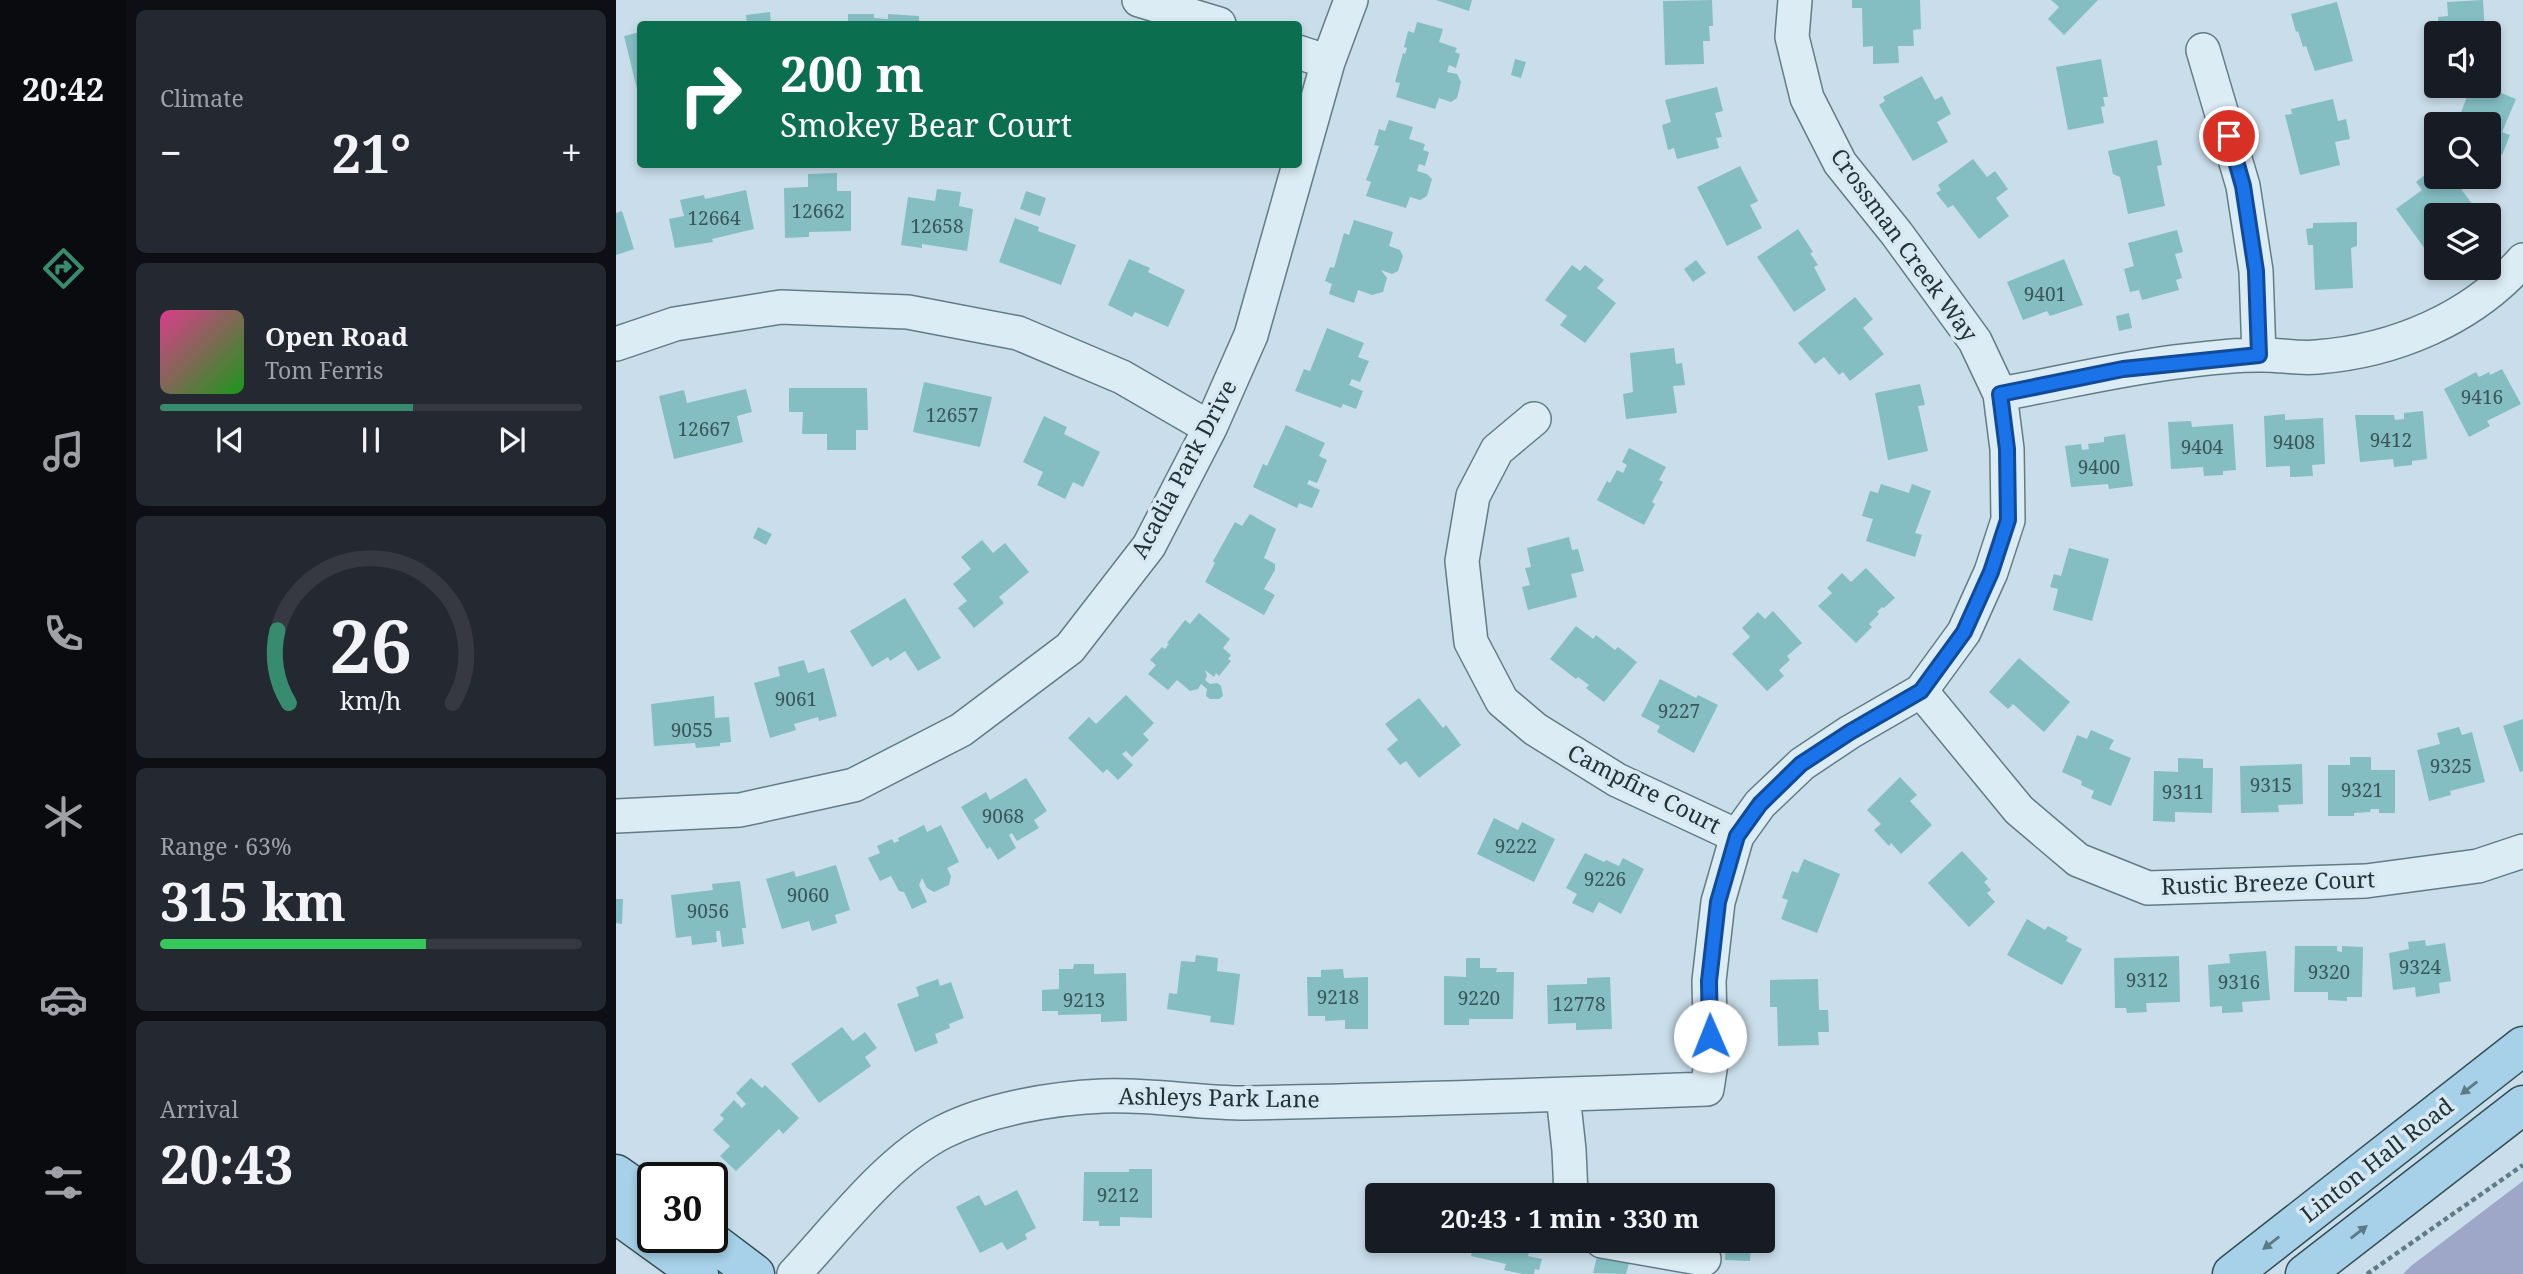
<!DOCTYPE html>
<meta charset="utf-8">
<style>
body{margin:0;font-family:"Noto Serif",serif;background:#242831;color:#f1f3f6;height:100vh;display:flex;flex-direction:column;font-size:26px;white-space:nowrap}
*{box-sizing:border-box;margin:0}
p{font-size:23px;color:#9ea1a6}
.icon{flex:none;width:38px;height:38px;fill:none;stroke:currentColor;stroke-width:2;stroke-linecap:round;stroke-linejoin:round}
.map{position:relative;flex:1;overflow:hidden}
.panel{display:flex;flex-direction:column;gap:10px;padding:10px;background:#0d0f14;width:490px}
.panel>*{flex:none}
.banner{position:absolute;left:21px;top:21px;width:665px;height:147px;border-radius:7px;box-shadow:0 4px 10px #0003;background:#0b6e4f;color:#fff;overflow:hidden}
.controls{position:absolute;left:1808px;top:21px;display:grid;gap:14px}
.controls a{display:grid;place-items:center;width:77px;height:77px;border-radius:7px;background:#171b24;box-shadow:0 4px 10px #0003;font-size:35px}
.speed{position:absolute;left:21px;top:1162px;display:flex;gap:14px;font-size:35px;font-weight:700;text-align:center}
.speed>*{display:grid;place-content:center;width:91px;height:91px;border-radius:50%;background:#171b24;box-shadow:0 4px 10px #0003;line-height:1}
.speed .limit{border:4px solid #111;border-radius:10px;background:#fff;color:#111}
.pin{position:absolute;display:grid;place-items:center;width:60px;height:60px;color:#fff;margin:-30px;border:4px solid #fff;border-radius:50%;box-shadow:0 2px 7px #0007}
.me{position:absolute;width:77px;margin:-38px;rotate:359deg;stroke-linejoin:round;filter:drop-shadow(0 0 5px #0008)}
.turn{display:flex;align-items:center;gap:24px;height:147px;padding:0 28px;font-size:32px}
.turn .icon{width:91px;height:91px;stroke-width:2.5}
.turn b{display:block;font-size:49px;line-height:60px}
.big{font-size:52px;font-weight:700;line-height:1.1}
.panel .card{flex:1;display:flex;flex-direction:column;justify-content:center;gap:10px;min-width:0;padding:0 24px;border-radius:10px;background:#242831}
.panel .dial{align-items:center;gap:0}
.dial svg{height:182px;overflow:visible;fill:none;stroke:#363941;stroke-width:7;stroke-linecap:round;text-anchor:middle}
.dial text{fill:#f1f3f6;stroke:none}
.song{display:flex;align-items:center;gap:21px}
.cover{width:84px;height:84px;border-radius:10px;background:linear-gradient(135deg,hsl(330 70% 55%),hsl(120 70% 35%))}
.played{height:7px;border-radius:4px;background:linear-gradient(90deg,#378c6f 60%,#363941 60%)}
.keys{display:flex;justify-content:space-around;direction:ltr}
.heat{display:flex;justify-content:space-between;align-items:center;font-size:38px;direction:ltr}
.charge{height:10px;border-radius:5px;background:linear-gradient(90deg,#34c759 63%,#363941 0)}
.trip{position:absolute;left:749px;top:1183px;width:410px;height:70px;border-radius:7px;background:#171b24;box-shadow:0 4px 10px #0003;font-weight:700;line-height:70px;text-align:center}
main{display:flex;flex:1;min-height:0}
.tab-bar{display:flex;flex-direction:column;width:126px;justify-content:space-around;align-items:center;background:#090b0e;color:#9ea1a6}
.tab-bar .icon{width:49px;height:49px}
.tab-bar .active{color:#378c6f}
.tab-bar b{font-size:32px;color:#f1f3f6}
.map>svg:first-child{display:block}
</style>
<main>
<nav class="tab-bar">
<b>20:42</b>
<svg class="icon active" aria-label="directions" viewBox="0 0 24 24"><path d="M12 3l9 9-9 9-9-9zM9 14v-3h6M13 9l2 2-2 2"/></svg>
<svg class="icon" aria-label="music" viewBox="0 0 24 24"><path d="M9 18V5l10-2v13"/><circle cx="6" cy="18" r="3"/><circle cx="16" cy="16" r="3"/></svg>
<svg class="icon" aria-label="phone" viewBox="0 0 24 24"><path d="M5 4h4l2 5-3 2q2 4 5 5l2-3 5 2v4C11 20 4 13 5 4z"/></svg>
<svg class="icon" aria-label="climate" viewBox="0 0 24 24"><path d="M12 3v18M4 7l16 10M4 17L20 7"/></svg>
<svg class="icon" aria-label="car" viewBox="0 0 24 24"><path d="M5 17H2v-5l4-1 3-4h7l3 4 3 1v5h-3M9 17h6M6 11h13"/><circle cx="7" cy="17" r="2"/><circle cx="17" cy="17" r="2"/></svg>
<svg class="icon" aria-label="filters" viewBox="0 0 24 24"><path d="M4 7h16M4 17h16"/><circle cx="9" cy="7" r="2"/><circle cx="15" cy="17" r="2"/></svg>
</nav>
<section class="panel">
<div class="card"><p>Climate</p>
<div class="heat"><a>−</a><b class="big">21°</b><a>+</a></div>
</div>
<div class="card">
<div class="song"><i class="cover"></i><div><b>Open Road</b><p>Tom Ferris</p></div></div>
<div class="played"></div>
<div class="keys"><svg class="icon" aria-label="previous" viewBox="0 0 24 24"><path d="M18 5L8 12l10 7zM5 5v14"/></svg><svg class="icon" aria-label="pause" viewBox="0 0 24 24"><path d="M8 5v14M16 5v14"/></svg><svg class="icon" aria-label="next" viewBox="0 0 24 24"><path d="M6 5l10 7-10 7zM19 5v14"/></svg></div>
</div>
<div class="card dial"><svg viewBox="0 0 100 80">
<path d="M14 69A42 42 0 1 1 86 69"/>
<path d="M14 69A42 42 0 0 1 9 37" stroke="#378c6f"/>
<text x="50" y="56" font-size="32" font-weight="700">26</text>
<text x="50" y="72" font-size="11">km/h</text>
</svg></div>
<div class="card"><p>Range · 63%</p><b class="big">315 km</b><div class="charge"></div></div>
<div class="card"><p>Arrival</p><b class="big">20:43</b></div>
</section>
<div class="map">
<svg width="1907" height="1274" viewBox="0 0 1907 1274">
<rect width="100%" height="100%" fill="#c9deea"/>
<path fill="#9ea7c7" d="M1907,1181V1274H1787L1795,1266Z"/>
<path fill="#84bec3" d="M820,0H856L853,11Z
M1096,0L1097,26H1093L1094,41H1087L1088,64L1049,65L1047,1Z
M1236,0H1304L1305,29L1297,30L1298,46H1282L1283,63L1257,64V46L1247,47L1246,8H1236Z
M1435,0H1482L1448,35L1432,19L1443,7Z
M1867,0L1869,33H1823L1822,17L1832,16L1831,2Z
M1721,2L1737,61L1699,71L1690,46L1687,47L1682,31L1680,32L1675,14Z
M154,12L155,24H131L130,15Z
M232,14H258V18L272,19V14L303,16V24H232Z
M801,22L827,29L823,42L841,48L839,52L844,54L840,68L833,65L831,72L841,74L845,82L841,98L835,102L823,98L819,109L780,97L784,83L779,82L787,53L789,54L791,48L788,47L792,31L798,33Z
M24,32V92L22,93L8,36Z
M1878,34L1880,57H1872V35Z
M899,59L910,62L905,78L895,75Z
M1485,59L1492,97H1487L1489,106L1485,107L1488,123L1452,130L1440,67Z
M1306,76L1319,100L1326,96L1335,114L1321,122L1332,142L1297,161L1263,105L1269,101L1267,97Z
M1861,86H1868L1900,99L1886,132L1894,135L1886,155L1872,150V124H1849L1851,119L1844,115L1852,94L1857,96Z
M1101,87L1107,111L1099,113L1106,137L1100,138L1103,148L1061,159L1058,148L1052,150L1046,125L1055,122L1049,100Z
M1717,99L1722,121L1730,119L1734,139L1719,142L1724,165L1684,175L1669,115L1676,114L1675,109Z
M773,120L797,127L793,139L809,144L807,150L813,152L809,166L803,164L801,171L811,174L816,179L811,196L804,200L794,197L790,208L750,196L755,182L750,180L763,146L758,145L763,129L769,131Z
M1541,140L1546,165L1541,166L1549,206L1512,214L1504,177L1497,174L1492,151Z
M1357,159L1371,177L1379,171L1392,189L1380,198L1393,216L1363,239L1337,205L1332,208L1320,193L1325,190L1322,185Z
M1124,166L1142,201L1134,205L1146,228L1111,246L1081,187Z
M1815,170L1820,177H1836L1857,205L1842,215H1820V242L1809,249L1780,209L1806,190L1800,182Z
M221,173V191H235V231L193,232V237L169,238L168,188L192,187V174Z
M321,189L345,192L343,206L357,209L351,251L306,244V248L285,245L292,197L319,201Z
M130,190L138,229L96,239L97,242L59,248L53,219L68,216L64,200L88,195L89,199Z
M410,191L430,198L424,216L404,209Z
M6,211L18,249L0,255V213Z
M399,218L423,227L422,231L460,245L445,285L383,262Z
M738,220L777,232L773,246L784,250L787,256L782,271L776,274L765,270L771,278L767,292L756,295L742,290L738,303L713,294L716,284L709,281L714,267L718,268L728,233L733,235Z
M1741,222V246L1735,248L1737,288L1699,290L1697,245H1692L1690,229L1697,228V223Z
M1182,229L1197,252L1194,253L1202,265L1198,267L1210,290L1178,312L1141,257Z
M1561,230L1567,252L1559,254L1566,278L1560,280L1563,290L1526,300L1523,290L1514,292L1508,269L1518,266L1512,243Z
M513,259L534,268L532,272L569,290L552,327L519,312L516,317L492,305Z
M1448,259L1467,305L1434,316L1431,311L1407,320L1391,282Z
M1080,260L1090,273L1077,282L1068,269Z
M956,265L964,271L969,265L988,280L981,288L1000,303L969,343L944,325L951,316L929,300Z
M1239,297L1257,319L1247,328L1268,354L1234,381L1227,372L1223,375L1208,357L1199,364L1182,343Z
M1513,313L1516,328L1503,331L1500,316Z
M711,328L748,343L742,357L753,361L744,382L736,379L733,385L747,391L740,409L727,404L725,408L679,391L688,369L694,371Z
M1058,348L1060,364L1066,363L1069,385L1057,386L1061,413L1010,419L1007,394L1017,392L1014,353Z
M1886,369L1905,404L1871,421L1874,426L1853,437L1828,389L1860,372L1863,377L1873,372L1874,375Z
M308,382L376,397L364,447L297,432Z
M1304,384L1309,405L1302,406L1312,451L1272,460L1259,393Z
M173,388H251L252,430H240V450H211V434H186L187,412H173Z
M130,389L136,412L121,416L127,442L58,459L43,396L68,390L71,403Z
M1807,411L1811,459L1796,461V465L1778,467L1777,459L1744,462L1739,415H1778L1779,420L1788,419V413Z
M1669,414V420L1707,418L1709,464L1696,465L1697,476L1674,477V466L1650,467L1648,416Z
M428,416L451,427L448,434L484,452L467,487L457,482L449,499L421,485L427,472L407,462Z
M1575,421L1576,427L1617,424L1620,470L1607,471V475L1588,476L1587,467L1555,469L1552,422Z
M670,425L709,443L703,456L711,460L701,483L693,480L691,484L704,490L696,508L683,503L681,508L637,487L647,464L651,466Z
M1509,434L1517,486L1493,489L1492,484L1455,487L1449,446L1465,444L1466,450L1473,449L1472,444L1488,442V437Z
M1013,448L1050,467L1043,480L1047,482L1036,502L1039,504L1028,525L981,500L991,481L994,483L1001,470L1007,473L1011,465L1006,462Z
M1265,484L1293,493L1296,484L1315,491L1299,533L1306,535L1299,557L1250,541L1257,519L1246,516L1254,491L1262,493Z
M634,514L660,529L648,558L659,564V570L648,589L659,595L648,615L589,582L599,563L597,561L619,522L626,526Z
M142,527L156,534L150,545L137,538Z
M953,537L956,550L962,549L968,571L955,574L961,597L912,610L906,587L914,585L909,568L915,567L911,548Z
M366,540L377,553L389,543L413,572L383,597L388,603L358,628L342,608L351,601L337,584L355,569L345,557Z
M1453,548L1493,559L1476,621L1437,610L1442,589L1434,587L1438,574L1445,576Z
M1250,568L1279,598L1268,608L1266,607L1261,612L1263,614L1253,624L1256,627L1240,643L1202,606L1216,593L1211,588L1226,573L1235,582Z
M289,598L325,658L302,671L289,651L274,661L272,657L256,667L234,631Z
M1157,611L1186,643L1171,656L1174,660L1163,670L1168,676L1151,691L1116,654L1134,637L1126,628L1142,612L1149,619Z
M583,613L614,639L607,648L615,655L612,659L615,661L603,676L600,673L598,677L589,670L591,676L589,680L594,684L601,683L605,686L607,696L603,699H594L590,696L591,689L585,684L582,689L574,691L561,680L552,690L532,674L540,665L534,660L546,647L549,649L553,644L551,643L569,620L574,624Z
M960,626L977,639L980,635L999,650L1002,647L1021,662L988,702L970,688L973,685L962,677L960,679L934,659Z
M1403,658L1454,702L1428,732L1397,704L1392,709L1373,692Z
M188,660L192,673L208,668L221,716L203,721L202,717L178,724L180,730L154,738L138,683L164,676L162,667Z
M1044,679L1080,698L1082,695L1102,705L1078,753L1041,732L1044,726L1025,716Z
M510,695L538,723L527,734L533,740L516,757L510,751L506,754L517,765L502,780L491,769L487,773L452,738L473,717L480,724Z
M98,696L99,718L113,717L115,742L104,743V746L80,748L79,743L38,746L35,704Z
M803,698L827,728L830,725L845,745L803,778L790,761L784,765L771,749L782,740L769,724Z
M1907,719V771L1904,772L1887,726Z
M1843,727L1846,735L1856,732L1869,782L1834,791L1835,795L1813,801L1801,750L1824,744L1821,733Z
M1475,730L1498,740L1493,749L1515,758L1495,806L1475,798L1478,791L1465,785L1466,781L1446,772L1461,735L1471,739Z
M1734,757H1755V770H1779V813H1763V809H1755L1754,812L1738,813V816H1712V765H1734Z
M1562,758L1587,759V768H1597L1596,813L1559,812V822L1537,821L1538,771L1562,772Z
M1686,764L1687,804L1662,805L1663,812L1625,813L1624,766Z
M1284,777L1301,795L1294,801L1316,825L1285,854L1275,843L1273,846L1258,830L1265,824L1251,810Z
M410,778L431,811L418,820L423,828L401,841L396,833L393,835L400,848L382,860L374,847L371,849L345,807L370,792L374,800Z
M878,818L902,830L906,822L939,839L918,882L861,854Z
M308,825L311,832L325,825L343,862L331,868L335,876L333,885L318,892L311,888L306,878L303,885L311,902L296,909L288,892L283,891L275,876L264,881L252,858L264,853L261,846L276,839L278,843L283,841L282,838Z
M1346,851L1372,879L1368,882L1375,890L1371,893L1379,902L1353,927L1312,883Z
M969,853L988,862L990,860L1003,866L1007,858L1028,869L1005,914L983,902L977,913L956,903L961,894L950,888Z
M1188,859L1224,874L1201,933L1165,919L1172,900L1166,898L1176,871L1182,873Z
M220,865L234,910L219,915L221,923L196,931L193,921L166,929L150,879L178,871L180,877Z
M124,881L130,928H126L128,944L106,947L104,931H100L101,942L76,945L75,936L60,938L55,895L97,890L96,884Z
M0,899H7L6,924L0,923Z
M1411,919L1429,930L1432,926L1452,937L1450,941L1466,949L1446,985L1391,955Z
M1809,940L1810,946L1829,943L1835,981L1823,983L1824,993L1800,997L1799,987L1777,990L1773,953L1793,949L1792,942Z
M1679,946H1721V951L1726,952V946L1747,947L1746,997H1731V1001L1712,1000V992H1678Z
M1650,951L1654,1000L1626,1002L1627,1012L1606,1013V1006L1594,1007L1592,965L1614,963L1613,954Z
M580,955L602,958L601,971L624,974L618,1025L594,1022L595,1016L551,1009L553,993L561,994L565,961L579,962Z
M1563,956L1564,1002L1530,1003L1531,1012L1511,1013L1510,1008H1499L1498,958Z
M850,958H864V968H881L880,972H898L897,1019H853V1025H828V976L850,977Z
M458,964H478V974L510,973L511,1021L485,1022V1014L442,1015V1011H426V990L443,989V969H457Z
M727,969L728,978L752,977V1029H729V1020L709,1021V1016H692L691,977H705V970Z
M994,977L996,1029L960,1030V1023L932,1024L931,985L971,984V978Z
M322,979L324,986L335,982L348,1018L333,1024L334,1028L319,1034L322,1043L299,1052L281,1004L303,996L300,987Z
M1202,979L1203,1010H1212L1213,1032H1202L1203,1045L1162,1046L1161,1007H1154V980Z
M226,1027L237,1041L249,1032L261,1048L249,1057L255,1066L203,1103L175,1064Z
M135,1078L146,1088L149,1085L183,1118L167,1134L163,1129L120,1171L104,1156L114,1146L97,1130L108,1119L104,1115L118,1100L126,1108L130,1104L120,1093Z
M513,1169H536V1218L504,1217V1226H483V1221H467L468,1172H513Z
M401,1190L420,1228L409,1234L411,1239L391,1250L386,1242L364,1253L340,1207L363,1195L369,1206Z
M858,1241H916L912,1256L926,1259L923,1270L919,1269L918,1274H907L888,1270L890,1264L855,1256Z
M1110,1243H1135L1134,1261L1109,1260Z
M982,1252L1014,1260L1010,1274L977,1273Z"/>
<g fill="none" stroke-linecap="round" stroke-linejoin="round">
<defs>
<path id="minor" d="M523,0L603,24
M1587,50L1627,186L1640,271L1643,355
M682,52L712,62
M0,344L59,324L165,307L292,312L402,333L506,377L594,428
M1384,394C1446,383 1506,368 1568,361C1592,358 1618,355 1642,355C1661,354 1681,359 1701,357C1778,351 1856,319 1907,260
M918,419L881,450L857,496L846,561L855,642L886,701L919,729L1001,780L1121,836
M1305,691L1403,810L1462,860L1532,888L1750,881L1862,866L1907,851
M0,816L124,810L238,785L345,730L454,648L533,546L594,428L635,335L712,62L735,0
M947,1095L953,1150L955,1195
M986,1241L1088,1259
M178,1274C220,1229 273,1159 327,1132C372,1109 437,1098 487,1096C534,1094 582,1103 630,1103C784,1100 937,1095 1091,1089L1095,1063L1093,981L1102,902L1121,836L1144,804L1186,764L1234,732L1305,691L1348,632L1375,572L1392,520L1391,449L1384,394L1359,341L1281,234L1224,163L1191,98L1176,37L1179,0"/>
<path id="major" d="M0,1174L37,1200
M0,1214L83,1274
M90,1237L139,1274
M1616,1274L1907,1046
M1689,1274L1907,1105"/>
</defs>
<use href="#minor" stroke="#607d84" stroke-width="36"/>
<use href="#major" stroke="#334f53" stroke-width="41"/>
<path stroke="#607d84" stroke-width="4.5" stroke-dasharray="5 3.5" stroke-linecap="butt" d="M1751,1274L1907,1165"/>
<use href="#minor" stroke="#dcecf5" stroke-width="33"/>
<use href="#major" stroke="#a6d1e8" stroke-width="38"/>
</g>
<defs><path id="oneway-solid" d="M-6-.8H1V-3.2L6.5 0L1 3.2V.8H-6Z" transform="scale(1.75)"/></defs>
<g fill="#5d7a86">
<use href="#oneway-solid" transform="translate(1853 1088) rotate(142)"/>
<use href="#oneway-solid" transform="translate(1743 1232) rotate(-38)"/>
<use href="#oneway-solid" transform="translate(1655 1243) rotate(142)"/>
</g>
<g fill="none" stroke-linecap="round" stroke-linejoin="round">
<defs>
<path id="route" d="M1094,1036L1093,981L1102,902L1121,836L1144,804L1185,764L1234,732L1305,691L1348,632L1375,572L1392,520L1391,449L1384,394L1507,369L1643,355L1640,271L1627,186L1613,136"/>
</defs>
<use href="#route" stroke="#114b97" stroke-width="18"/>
<use href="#route" stroke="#1a73e8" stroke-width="12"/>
</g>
<g text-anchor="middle" stroke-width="7" stroke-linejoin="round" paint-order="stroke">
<g font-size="19" fill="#3a5659">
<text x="202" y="218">12662</text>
<text x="98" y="225">12664</text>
<text x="321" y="233">12658</text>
<text x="1429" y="301">9401</text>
<text x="1866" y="404">9416</text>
<text x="336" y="422">12657</text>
<text x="88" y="436">12667</text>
<text x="1775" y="447">9412</text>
<text x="1678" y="449">9408</text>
<text x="1586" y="454">9404</text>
<text x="1483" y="474">9400</text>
<text x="180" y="706">9061</text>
<text x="1063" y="718">9227</text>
<text x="76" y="737">9055</text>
<text x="1835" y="773">9325</text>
<text x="1655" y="792">9315</text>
<text x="1746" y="797">9321</text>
<text x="1567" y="799">9311</text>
<text x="387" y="823">9068</text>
<text x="900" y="853">9222</text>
<text x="989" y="886">9226</text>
<text x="192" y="902">9060</text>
<text x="92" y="918">9056</text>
<text x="1804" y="974">9324</text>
<text x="1713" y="979">9320</text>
<text x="1531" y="987">9312</text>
<text x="1623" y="989">9316</text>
<text x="722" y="1004">9218</text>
<text x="863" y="1005">9220</text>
<text x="468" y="1007">9213</text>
<text x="963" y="1011">12778</text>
<text x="502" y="1202">9212</text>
</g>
<g font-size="23" fill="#223336" stroke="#d8e8f2">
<text transform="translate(1288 245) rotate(54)" y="8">Crossman Creek Way</text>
<text transform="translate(568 469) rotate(-62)" y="8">Acadia Park Drive</text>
<text transform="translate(1028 789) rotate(27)" y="8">Campfire Court</text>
<text transform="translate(1652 883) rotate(-2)" y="8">Rustic Breeze Court</text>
<text transform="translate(603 1098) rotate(1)" y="8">Ashleys Park Lane</text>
<text transform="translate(1761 1160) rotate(-38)" y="8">Linton Hall Road</text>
</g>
</g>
</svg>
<div class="controls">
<a><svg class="icon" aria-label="sound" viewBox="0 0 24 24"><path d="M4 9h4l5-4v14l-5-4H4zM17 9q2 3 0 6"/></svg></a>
<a><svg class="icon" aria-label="search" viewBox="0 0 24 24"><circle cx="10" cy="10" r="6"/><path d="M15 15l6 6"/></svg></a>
<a><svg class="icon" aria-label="layers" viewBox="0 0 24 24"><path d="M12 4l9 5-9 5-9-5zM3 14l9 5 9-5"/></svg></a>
</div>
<div class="speed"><div class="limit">30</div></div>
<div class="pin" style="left:1613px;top:136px;background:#d93025"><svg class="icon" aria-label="arrive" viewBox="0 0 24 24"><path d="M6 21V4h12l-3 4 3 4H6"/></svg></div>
<svg class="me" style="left:1094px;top:1036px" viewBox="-20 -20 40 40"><circle r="19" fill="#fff"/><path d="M0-13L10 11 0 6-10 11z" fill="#1a73e8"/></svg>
<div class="trip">20:43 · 1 min · 330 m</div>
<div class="banner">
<div class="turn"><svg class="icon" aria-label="right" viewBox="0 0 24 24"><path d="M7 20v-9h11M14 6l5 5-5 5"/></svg><div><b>200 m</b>Smokey Bear Court</div></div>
</div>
</div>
</main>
